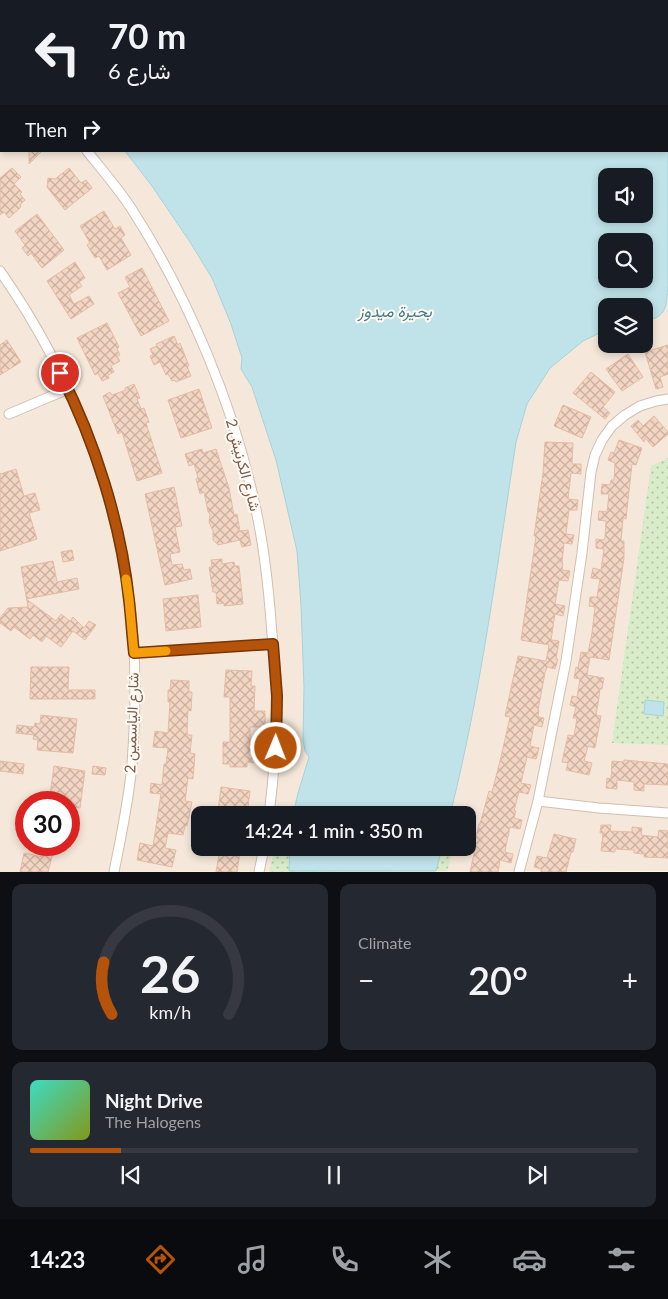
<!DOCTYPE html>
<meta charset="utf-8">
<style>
body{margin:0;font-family:Lato,Vazirmatn,sans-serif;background:#242831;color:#f1f3f6;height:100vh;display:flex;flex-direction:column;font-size:19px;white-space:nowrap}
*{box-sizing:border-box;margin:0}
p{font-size:16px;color:#9ea1a6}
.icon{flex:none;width:28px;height:28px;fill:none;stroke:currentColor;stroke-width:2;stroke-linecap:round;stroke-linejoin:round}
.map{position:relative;height:872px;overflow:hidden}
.panel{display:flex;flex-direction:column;gap:12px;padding:12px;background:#0d0f14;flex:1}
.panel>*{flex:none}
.banner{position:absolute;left:0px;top:0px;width:669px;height:152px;box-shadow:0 2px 8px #0003;background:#171b24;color:#f1f3f6;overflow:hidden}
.fabs{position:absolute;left:598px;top:168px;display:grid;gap:10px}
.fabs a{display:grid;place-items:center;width:55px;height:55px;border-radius:10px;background:#171b24;box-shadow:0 2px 8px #0003;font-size:25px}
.speed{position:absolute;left:15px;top:791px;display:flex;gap:10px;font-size:25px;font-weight:700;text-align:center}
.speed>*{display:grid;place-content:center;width:65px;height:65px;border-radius:50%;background:#171b24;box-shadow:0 2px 8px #0003;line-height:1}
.speed .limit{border:8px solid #d22;background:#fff;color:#111}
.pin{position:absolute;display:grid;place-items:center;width:42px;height:42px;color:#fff;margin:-21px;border:2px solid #fff;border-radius:50%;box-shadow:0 1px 5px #0007}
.me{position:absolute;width:55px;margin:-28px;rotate:1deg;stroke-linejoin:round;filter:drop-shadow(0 0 4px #0008)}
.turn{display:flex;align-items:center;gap:18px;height:105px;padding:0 25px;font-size:22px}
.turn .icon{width:65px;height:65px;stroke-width:2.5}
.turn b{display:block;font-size:35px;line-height:42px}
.then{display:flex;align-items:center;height:48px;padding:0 25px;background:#0003;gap:10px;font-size:19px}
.big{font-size:38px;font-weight:600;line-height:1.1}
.panel .tile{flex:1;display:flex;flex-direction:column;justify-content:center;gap:8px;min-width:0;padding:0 18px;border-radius:10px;background:#242831}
.panel .dial{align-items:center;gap:0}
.dial svg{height:130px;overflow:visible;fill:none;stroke:#363941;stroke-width:7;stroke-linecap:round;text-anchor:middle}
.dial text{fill:#f1f3f6;stroke:none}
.song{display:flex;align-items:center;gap:15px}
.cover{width:60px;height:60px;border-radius:8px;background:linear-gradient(135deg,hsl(170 70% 55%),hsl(70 70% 35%))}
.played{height:5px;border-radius:2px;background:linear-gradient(90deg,#b45309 15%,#363941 15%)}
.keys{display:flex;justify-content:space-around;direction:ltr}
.heat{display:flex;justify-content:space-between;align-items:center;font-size:28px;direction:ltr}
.panel .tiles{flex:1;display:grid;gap:12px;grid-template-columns:1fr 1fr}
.tile:last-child{grid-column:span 2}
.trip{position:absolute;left:191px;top:806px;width:285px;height:50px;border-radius:10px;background:#171b24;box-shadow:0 2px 8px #0003;font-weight:600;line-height:50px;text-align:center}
.tab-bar{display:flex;height:80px;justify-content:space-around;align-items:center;background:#090b0e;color:#9ea1a6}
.tab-bar .icon{width:35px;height:35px}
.tab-bar .current{color:#b45309}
.tab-bar b{font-size:22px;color:#f1f3f6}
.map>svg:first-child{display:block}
</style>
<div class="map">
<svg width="668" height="872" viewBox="0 0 668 872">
<defs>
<pattern id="grass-dots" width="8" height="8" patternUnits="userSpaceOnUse" patternTransform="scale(1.25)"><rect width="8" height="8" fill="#d8ecc9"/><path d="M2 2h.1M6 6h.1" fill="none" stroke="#b4c2a5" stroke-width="1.8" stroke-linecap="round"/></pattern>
<pattern id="building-cross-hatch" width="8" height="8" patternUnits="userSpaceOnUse" patternTransform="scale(1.25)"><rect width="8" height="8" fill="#f3d5c3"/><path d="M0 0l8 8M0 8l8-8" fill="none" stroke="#cab0a1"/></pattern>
</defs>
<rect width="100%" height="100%" fill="#fdf6ec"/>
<path fill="#f5e8da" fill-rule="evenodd" d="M0,0H668V871L0,872ZM1,1H668V151H1ZM606,176H644V214H606ZM606,241H644V279H606ZM606,306H644V344H606ZM26,802H69V845H26ZM200,815H468V848H200Z"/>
<path fill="url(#grass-dots)" d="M668,458V745L612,743L651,466Z
M275,848H454L447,871L269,872Z"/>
<path fill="#bfe3e8" stroke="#a5d3da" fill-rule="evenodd" d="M0,0H668V285C666,307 668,316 644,322V306H606V330L583,341L550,368L527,404L516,442C497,567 481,692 450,815H293L298,793L309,757L305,751L303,739L304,687L301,605L297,551L276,460L252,387L241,369L242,358L231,324L212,278L190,242L152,186L125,151H668V1H1V25L0,24ZM606,176H644V214H606ZM606,241H644V279H606Z
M645,700L664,702L663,716L644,714Z
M290,848H442L436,871H289Z"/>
<path fill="url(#building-cross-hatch)" stroke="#e6bba3" d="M29,151H42L29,164Z
M12,168L21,177L14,184L22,192L20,194L25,200L20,205L21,207L9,218L4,212L0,215V178Z
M69,168L81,183L86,180L92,188L65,210L47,187L48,178L55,179Z
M104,211L115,229L120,226L125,235L121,238L131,255L107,270L99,256L95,258L87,245L90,243L80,226Z
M37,214L64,250L42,268L31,253L28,256L22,248L25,245L15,231Z
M75,262L85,278L79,282L82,286L69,295L74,304L89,296L94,304L71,319L47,281Z
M142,268L169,321L141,336L118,293L130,287L125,277Z
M107,323L119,347L117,349L120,355L117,356L120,361L111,366L114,372L108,375L109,378L102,381L98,373L95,375L77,338Z
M174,336L178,345L180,343L189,366H187L191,376L176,382L174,380L172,381L168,374L166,375L160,362L154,365L150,356L153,355L150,349L157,346L156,344Z
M7,340L21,362L0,375V345Z
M668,345V374L660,377L663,387L656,389L645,352Z
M628,354L643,377L622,391L606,369Z
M591,372L615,392L603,407L610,413L605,419L573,393Z
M134,384L140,398L137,399L141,409L144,408L149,422L146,423L162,473L137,481L122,432L118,434L103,396L110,392L112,395L126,390L125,388Z
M199,389L212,428L181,438L168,400Z
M563,405L591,417L582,438L554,426Z
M654,416L668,432V434L653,447L645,438L644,442L631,426L638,420L643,426Z
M619,440L642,448L636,465L632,464L626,519L623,518L621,541H624V558L609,660L590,657L587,675L604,678L602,689H600L598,704L596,715L601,716L595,748L588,746L584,761L592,763L589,775L566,770L568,763L562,762L568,735L574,736L577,718H573L576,707L570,705L572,696L577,697L580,679L574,678L576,667L578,668L581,652L588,653L592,633L595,607L589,606L590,597H597L600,579L591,578L593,568L601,570L604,549L596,548V539L604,540L605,537L606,521L598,520L599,511L607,512L609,494H601L602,484L610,485L611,480H614L615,463L608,460L611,452L614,453Z
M545,442L573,443L572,464H581V474L571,473L568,499L578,500L577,510H569L566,534L574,535L572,544L564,543L562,563H563L562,570L570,571L568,581L559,580L555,604L565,606L563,616L555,614L551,640L559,641L556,659H558L555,669L547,667L545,673L538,710H539L538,717L544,718L542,727L534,725L530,746L539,748L536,759L527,757L521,783L531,785L528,794L519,792L514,811H516L514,818L522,820L520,829L510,827L506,846L505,852L513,854L511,863L500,860L498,872H470L475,849H473L479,824H480L489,791L492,792L501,757L510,717L505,716L518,656L546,661L549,645L521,640L536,536H534L543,473Z
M202,449L203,453L216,449L229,488L234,515L237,514L240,531L248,530L251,545L242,547L240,540L218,545L213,540V531L209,522L210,514L208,512L204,492L200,494L196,479L198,478L194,464L189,466L185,454Z
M16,469L24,496L35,493L40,510L29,513L37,539L0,551V474Z
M174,487L182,526L175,527L180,552L170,554L172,565L182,564L184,570L190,569L192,579L165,585L145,494Z
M72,550L74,560L63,562L61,552Z
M222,559V564L234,562L235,566H239L243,604L224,606V603L217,604L216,592H213L209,567H212L211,560Z
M53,561L57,582L77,578L79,589L26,599L56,621L61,614L70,621L73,617L84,628L89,621L96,625L85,640L73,631L61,647L46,636L42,642L33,635L30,639L14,627L11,631L0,623V618L8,608L28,607L21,567Z
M198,595L201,627L166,631L163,599Z
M31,667H69L68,690H95V699H30Z
M226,670L252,671L251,686H255L254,711H265V727H250V745H254V763L247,762V767H230V764H223V742H230V697H224Z
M171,680L189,681V692H192L191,711L188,710L187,735H192L190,753L195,754L193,779L188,778L185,801L192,802L187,826H185L183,835L168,833L165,848L176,850L172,867L137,860L140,843L153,846L161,794L150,793L151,783L162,785L164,764H166L168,748L153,747L155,731L168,733L170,702H168V690H170Z
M41,715L77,719L73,753L37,750L38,740L33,739L34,735L16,733L17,725L34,727L35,723L40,724Z
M624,760L668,764V785L644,784V791L634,790V782L617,780V789L606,788L607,778L611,779L612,761L624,762Z
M0,761L24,764L23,774L0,771Z
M54,766L85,771L80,808L69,807V802H49Z
M93,766L106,768L105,775L92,774Z
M221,787L250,791L247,815L218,811Z
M601,825H611L610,831L632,832V827L642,828L641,835L658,837L659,830L668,831V858L644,857V854L634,853V850L615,849V852L601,851L603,833H600Z
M554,834L576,839L573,852H571L566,872H541V869L534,867L537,856L547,858Z
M46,845H55L48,872H20L24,853L43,857Z
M220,849L240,852L237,872H216Z"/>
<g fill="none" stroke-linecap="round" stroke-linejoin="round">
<defs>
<path id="street" d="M0,65L1,67
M87,151C102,170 118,188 131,208C188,296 235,408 256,510C265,551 269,592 272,634C274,654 276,674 277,694C277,735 274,775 269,815
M0,271C68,368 113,480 129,598C137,652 136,709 132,764C129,800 121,836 114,872
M9,414L68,389
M134,653L273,644
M538,801L599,808L668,813
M259,872L264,848
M519,872L538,801L566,661L582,553L591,472L595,455L602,440L612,426L625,415L640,406L656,401L668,399"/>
</defs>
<use href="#street" stroke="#d1beb0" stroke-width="11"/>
<use href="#street" stroke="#fff" stroke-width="9"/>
</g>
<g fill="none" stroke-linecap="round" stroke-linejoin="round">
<defs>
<path id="route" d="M60,373C95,441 121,524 129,600C131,617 132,635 134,653L273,644L277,696L276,748"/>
</defs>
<use href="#route" stroke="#753606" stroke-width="12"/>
<use href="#route" stroke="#b45309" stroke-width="9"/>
<path stroke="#f59e0b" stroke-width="9" d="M126,579L129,599L134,653L166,651"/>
</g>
<g text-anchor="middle" stroke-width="4" stroke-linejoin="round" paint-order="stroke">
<g font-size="15" fill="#7a5c4d" stroke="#fffaf3">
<text transform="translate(243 465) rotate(75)" y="5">شارع الكرنيش 2</text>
<text transform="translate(132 723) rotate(-88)" y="5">شارع الياسمين 2</text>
</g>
<g font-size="16" font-style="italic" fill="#437c86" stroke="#fffaf3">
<text x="395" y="317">بحيرة ميدوز</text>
</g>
</g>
</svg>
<div class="fabs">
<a><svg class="icon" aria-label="sound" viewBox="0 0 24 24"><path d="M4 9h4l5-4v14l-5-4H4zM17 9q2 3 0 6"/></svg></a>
<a><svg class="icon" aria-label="search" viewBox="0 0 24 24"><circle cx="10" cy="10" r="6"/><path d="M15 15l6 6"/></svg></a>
<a><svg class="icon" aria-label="layers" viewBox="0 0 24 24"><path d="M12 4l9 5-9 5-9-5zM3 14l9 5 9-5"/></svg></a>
</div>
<div class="speed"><div class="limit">30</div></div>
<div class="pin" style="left:60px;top:373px;background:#d93025"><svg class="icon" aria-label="arrive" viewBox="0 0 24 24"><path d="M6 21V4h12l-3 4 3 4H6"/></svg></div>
<svg class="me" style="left:276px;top:748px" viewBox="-20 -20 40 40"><circle r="17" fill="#b45309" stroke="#fff" stroke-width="3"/><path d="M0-11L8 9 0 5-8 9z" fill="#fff"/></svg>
<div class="trip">14:24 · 1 min · 350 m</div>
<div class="banner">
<div class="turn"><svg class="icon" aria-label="left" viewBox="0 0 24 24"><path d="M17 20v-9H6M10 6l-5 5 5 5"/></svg><div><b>70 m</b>شارع 6</div></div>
<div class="then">Then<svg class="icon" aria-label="right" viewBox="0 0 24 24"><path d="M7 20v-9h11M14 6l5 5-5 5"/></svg></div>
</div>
</div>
<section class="panel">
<div class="tiles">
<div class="tile dial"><svg viewBox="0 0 100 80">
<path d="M14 69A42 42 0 1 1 86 69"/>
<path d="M14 69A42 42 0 0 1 9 37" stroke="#b45309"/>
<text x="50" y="56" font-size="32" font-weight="700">26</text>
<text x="50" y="72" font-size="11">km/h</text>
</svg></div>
<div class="tile"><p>Climate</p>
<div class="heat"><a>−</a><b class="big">20°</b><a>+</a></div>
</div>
<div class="tile">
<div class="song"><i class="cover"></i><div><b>Night Drive</b><p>The Halogens</p></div></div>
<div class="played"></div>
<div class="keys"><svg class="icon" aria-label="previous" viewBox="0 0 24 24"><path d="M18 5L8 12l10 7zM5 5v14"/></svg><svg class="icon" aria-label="pause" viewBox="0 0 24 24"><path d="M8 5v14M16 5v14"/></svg><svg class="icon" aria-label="next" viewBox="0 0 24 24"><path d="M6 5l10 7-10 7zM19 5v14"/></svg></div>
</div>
</div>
</section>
<nav class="tab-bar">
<b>14:23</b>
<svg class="icon current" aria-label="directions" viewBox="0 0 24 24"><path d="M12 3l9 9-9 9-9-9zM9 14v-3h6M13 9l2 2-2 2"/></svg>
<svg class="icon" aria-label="music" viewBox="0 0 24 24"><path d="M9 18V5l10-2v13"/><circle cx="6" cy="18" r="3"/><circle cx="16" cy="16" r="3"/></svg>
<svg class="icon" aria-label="phone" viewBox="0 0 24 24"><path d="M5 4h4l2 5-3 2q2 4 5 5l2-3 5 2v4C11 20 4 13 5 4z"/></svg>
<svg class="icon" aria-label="climate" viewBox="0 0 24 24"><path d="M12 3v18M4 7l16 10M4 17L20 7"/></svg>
<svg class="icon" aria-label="car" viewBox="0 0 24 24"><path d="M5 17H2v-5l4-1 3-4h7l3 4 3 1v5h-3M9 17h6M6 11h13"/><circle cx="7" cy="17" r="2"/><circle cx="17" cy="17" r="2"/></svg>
<svg class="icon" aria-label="filters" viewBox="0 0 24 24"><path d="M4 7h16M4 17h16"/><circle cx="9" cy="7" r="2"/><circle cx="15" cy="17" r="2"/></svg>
</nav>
